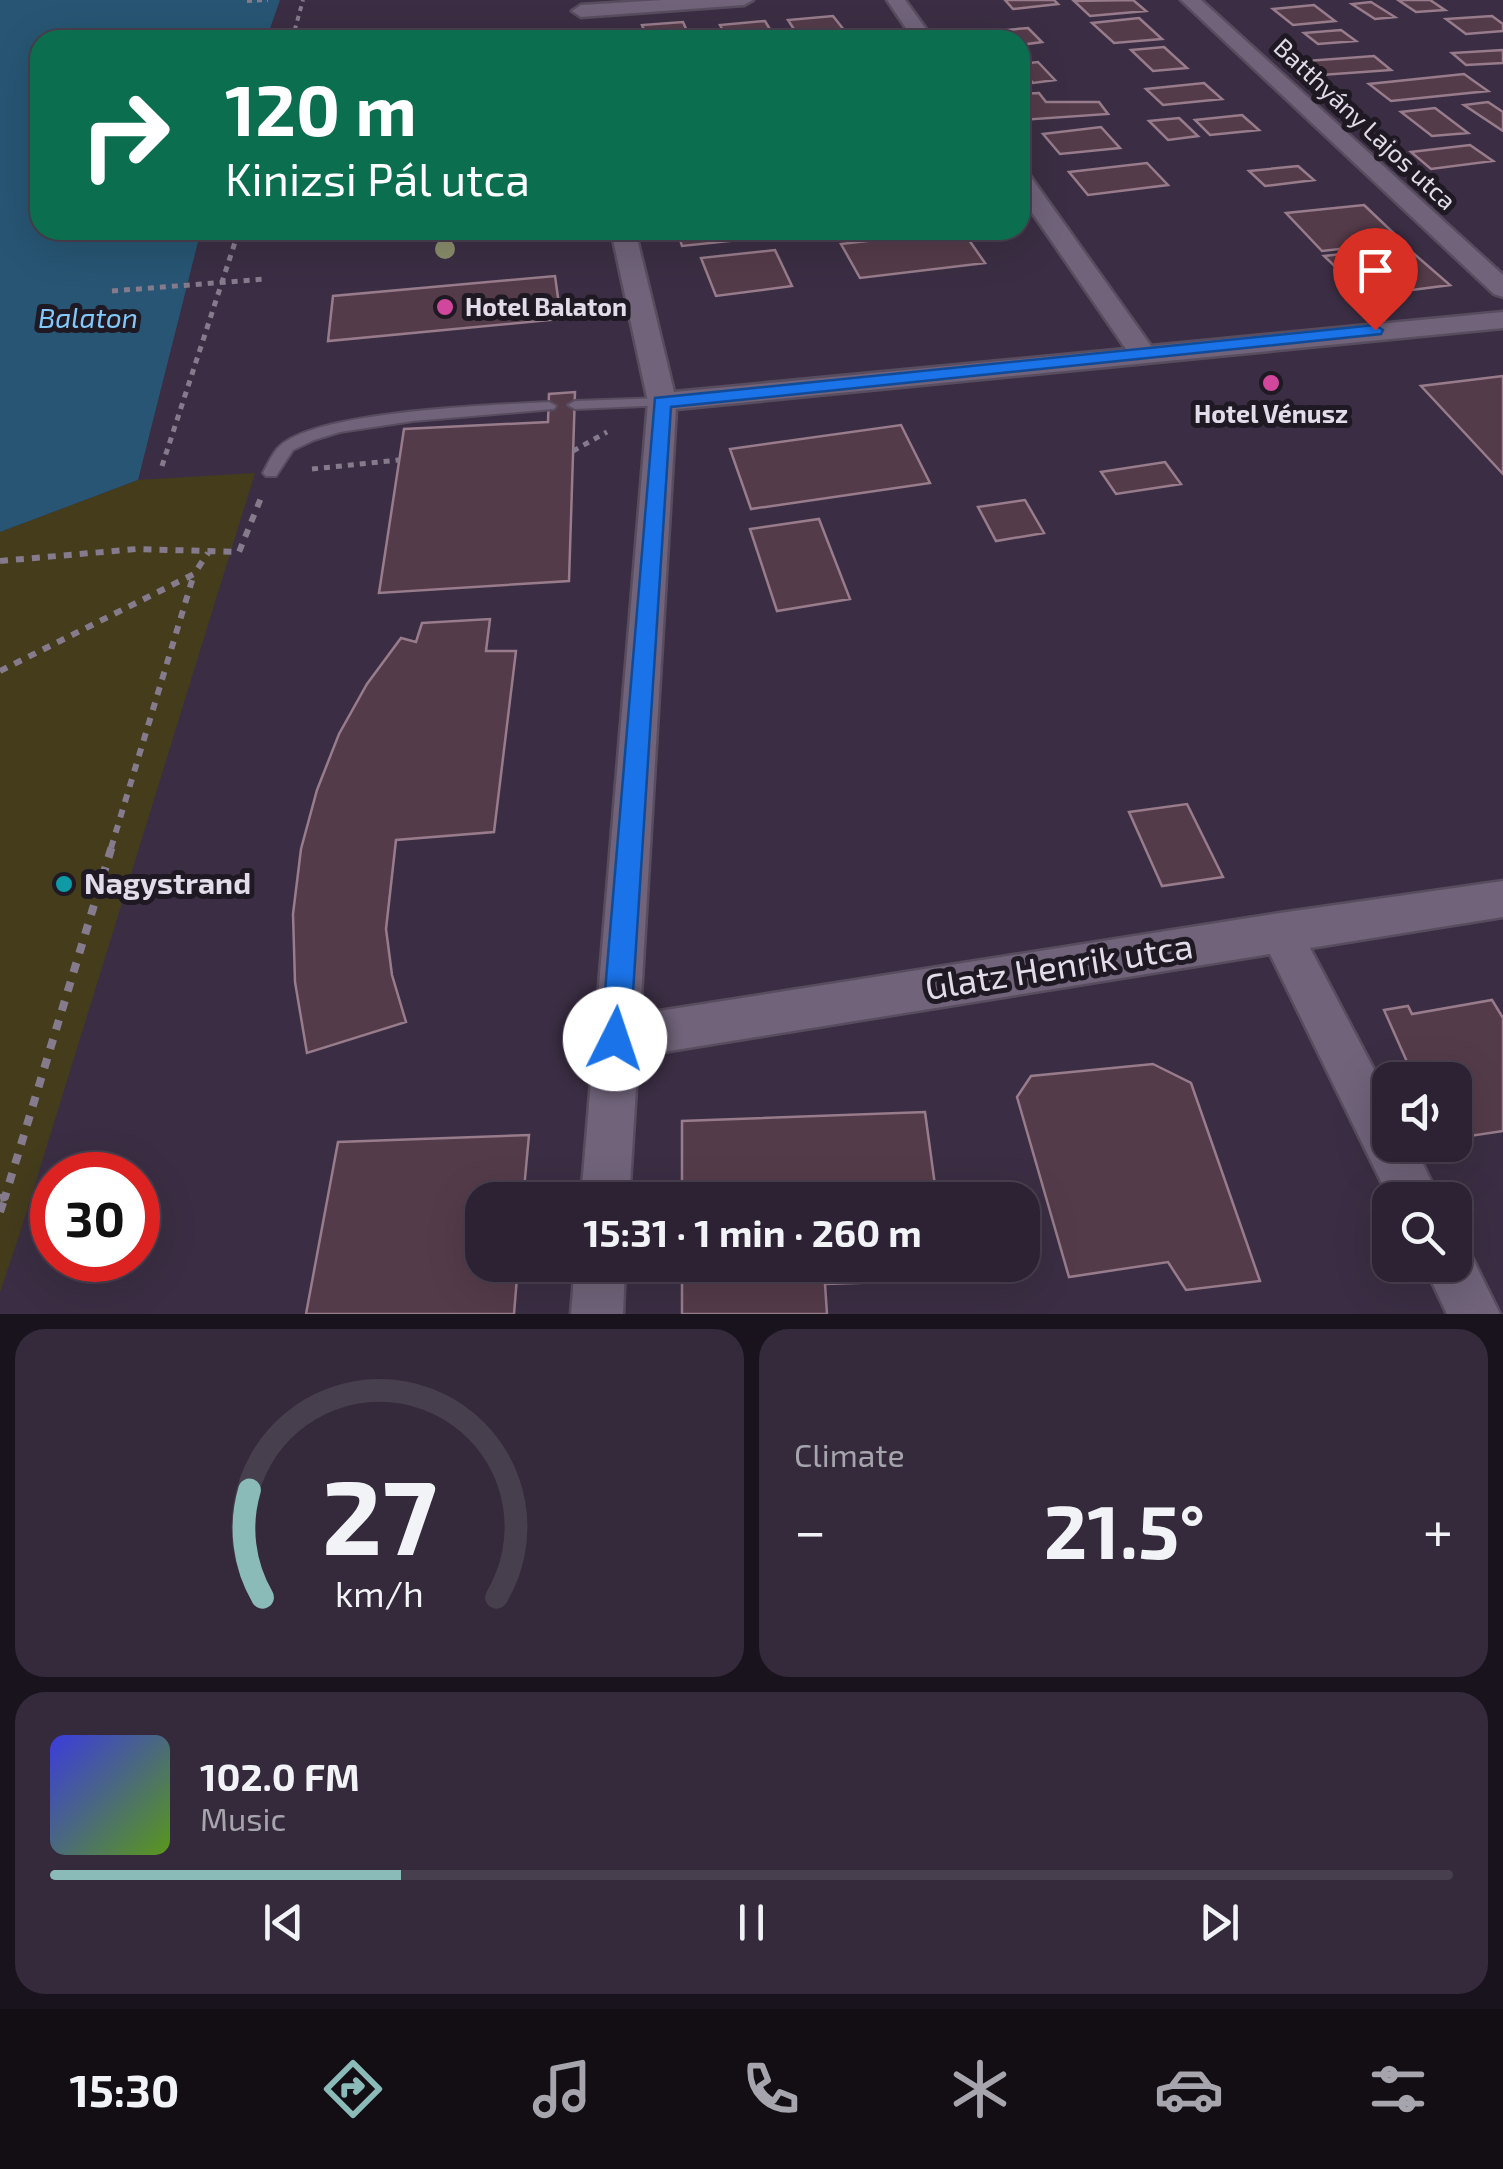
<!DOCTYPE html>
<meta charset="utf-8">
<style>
body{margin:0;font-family:"Exo 2",sans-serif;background:#342a3b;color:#f1f3f6;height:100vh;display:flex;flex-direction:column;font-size:38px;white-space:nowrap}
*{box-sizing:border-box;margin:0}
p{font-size:32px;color:#a6a4ac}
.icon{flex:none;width:55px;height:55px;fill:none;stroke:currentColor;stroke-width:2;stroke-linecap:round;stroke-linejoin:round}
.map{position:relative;height:1314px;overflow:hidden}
.sheet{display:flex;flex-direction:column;gap:15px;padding:15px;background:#18131c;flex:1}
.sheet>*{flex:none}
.guide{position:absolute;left:30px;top:30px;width:1000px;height:210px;border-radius:30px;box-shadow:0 10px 40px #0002,0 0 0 2px #483f4e;background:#0b6e4f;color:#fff;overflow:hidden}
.fabs{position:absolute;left:1372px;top:1062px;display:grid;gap:20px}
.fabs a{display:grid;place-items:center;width:100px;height:100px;border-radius:20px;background:#2c2233;box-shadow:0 10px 40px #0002,0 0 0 2px #483f4e;font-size:50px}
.speed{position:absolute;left:30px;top:1152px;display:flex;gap:20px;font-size:50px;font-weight:700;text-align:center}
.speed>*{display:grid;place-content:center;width:130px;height:130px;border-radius:50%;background:#2c2233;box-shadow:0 10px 40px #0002,0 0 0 2px #483f4e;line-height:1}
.speed .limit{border:15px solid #d22;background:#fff;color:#111}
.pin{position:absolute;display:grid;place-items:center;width:85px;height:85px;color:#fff;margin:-102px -42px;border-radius:50% 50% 50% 0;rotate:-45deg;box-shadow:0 0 10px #0007}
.pin .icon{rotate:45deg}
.me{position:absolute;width:110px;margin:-55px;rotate:4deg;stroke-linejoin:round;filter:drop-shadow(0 0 8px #0008)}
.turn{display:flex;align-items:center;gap:35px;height:210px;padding:0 30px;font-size:45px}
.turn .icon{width:130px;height:130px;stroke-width:2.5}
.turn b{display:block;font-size:70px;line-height:85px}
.big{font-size:75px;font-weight:700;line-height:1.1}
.sheet .card{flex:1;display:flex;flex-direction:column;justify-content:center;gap:15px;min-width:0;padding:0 35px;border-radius:30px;background:#342a3b}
.sheet .dial{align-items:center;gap:0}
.dial svg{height:260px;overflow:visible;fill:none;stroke:#483f4e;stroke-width:7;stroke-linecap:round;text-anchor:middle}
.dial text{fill:#f1f3f6;stroke:none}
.song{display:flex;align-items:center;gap:30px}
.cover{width:120px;height:120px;border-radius:15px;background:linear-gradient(135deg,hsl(240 70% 55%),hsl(90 70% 35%))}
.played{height:10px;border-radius:5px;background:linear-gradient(90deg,#8bbbb9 25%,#483f4e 25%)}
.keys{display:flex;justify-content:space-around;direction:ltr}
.heat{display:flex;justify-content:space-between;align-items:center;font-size:55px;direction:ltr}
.sheet .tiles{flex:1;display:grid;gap:15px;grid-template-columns:1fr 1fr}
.card:last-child{grid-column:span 2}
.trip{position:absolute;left:465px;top:1182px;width:575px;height:100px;border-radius:30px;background:#2c2233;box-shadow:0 10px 40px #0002,0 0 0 2px #483f4e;font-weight:700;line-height:100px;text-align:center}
.dock{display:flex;height:160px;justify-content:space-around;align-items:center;background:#120e14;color:#a6a4ac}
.dock .icon{width:70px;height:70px}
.dock .on{color:#8bbbb9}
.dock b{font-size:45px;color:#f1f3f6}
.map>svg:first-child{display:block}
</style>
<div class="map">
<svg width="1503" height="1314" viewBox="0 0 1503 1314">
<rect width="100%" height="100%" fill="#3b2e44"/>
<path fill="#443c1b" d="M255,473L19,1236L0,1292V532L138,480Z"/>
<path fill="#275573" d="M0,0H280L266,40H40V230H201L138,480L0,532Z"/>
<path fill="#543b49" stroke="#987c8b" stroke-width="2.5" d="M1005,0H1054L1058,4L1013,9Z
M1133,0L1146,11L1090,16L1074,1Z
M1398,0H1430L1445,10L1416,12Z
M1371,2L1395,17L1375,19L1352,4Z
M1314,5L1335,21L1293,25L1273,9Z
M833,16L844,30L797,34L788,20Z
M1492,16L1503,24V31L1466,34L1446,19Z
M1139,18L1162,39L1114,43L1092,23Z
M765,21L771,31L726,36L720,25Z
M683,22L691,40H648L642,25Z
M1028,28L1042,42L1020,45V40H991L984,32Z
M1341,30L1356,41L1318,44L1304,33Z
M1164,47L1187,68L1153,71L1131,50Z
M1503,50V63L1466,65L1452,53Z
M1374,56L1391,70L1321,75L1306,61Z
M1038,62L1055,80L1033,83L1020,68V64Z
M1464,74L1488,91L1391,101L1369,84Z
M1204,83L1222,99L1163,105L1146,89Z
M1039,93L1046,102H1099L1108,114L1021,120L1020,94Z
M1488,102L1503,112V131L1464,105Z
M1435,108L1468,133L1432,136L1401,112Z
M1242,115L1259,130L1210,135L1195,120Z
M1179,118L1198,136L1168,140L1149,121Z
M1101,127L1120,148L1060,154L1043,134Z
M1470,145L1493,161L1431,169L1411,152Z
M1147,163L1168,185L1088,195L1069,172Z
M1298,166L1314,180L1265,186L1249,171Z
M1364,205L1403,242L1322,251L1286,213Z
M677,230H756L759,238L682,246Z
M962,230L985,263L860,278L841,244Z
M1405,246L1450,285L1412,290L1369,250Z
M775,250L792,286L716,296L701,258Z
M1361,252L1400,289L1364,294L1324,256Z
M555,276L561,319L328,341L333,296Z
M1503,376V474L1421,386Z
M575,392L569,581L379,593L404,429L548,422L549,394Z
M901,425L930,483L751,509L730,449Z
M1165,462L1181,484L1116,494L1101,472Z
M1025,500L1044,533L996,541L978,507Z
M819,519L850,599L777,611L750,529Z
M490,619L486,651H516L494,832L396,840L386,929L392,975L406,1022L307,1053L295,982L293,914L301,849L317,790L339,734L367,684L401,638L416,642L422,623Z
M1187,804L1223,877L1162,886L1129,812Z
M1492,1000L1503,1018V1131L1470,1136L1455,1111V1080H1430L1420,1063L1408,1064L1384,1010L1408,1006L1412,1014Z
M1153,1064L1191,1083L1260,1281L1186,1290L1168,1262L1069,1277L1017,1097L1031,1076Z
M925,1112L937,1200H682V1121Z
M529,1135L523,1200H482V1265H518L514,1314H306L338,1142Z
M682,1265H946L948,1280L825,1284L827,1314H682Z"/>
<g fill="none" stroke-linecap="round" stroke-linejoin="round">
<defs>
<path id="lane" d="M662,398L667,399V405L575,409L568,405L575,401Z
M549,402L556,406L554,409L413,421L340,432L314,440L293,450L276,476H266L263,473C268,464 272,453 280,446C318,411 493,405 549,402Z"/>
<path id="street" d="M663,0H753L744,5L581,17L572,11L581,5Z
M887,0H905L934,40H914Z
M1181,0H1201L1503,275V297L1494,294Z
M1020,171L1028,173L1151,346L1503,312V328L676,409L640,1014L1280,913L1503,881V917L1310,948L1390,1100V1145H1414L1440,1200H1390L1270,954L638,1056L629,1200H581L648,402L611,230H635L674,392L1126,349L1020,195Z
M1455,1242L1467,1247L1500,1314H1447L1424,1265H1455Z
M575,1265H625L623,1314H571Z"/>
</defs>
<use href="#lane" stroke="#584d5f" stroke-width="4"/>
<use href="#street" stroke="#584d5f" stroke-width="5"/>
<path stroke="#857b8d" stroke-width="4" stroke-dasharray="5 5" stroke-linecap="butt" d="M247,1L268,0
M292,40L303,0"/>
<path stroke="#857b8d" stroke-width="5" stroke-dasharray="6 6" stroke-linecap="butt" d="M112,291L266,279
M573,451L607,432
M162,466L239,230
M312,469L399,460"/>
<path stroke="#857b8d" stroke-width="6" stroke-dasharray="8 8" stroke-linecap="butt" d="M0,561L137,549L239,552L263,493
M0,671L194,574L208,553
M111,848L194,574"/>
<path stroke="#857b8d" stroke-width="8" stroke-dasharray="10 10" stroke-linecap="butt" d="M0,1198L5,1197L112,846
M0,1212L5,1197"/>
<use href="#lane" fill="#70637a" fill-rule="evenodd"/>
<use href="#street" fill="#70637a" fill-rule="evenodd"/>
</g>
<circle fill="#8a8c6c" cx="445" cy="249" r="10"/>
<path fill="#1a73e8" stroke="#114b97" stroke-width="2.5" d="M1375,325L1383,330L1381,334L671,407L630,1039L626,1049L615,1053L605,1049L601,1039L655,398Z"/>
<g fill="#d1479c" stroke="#1f1923" stroke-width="4">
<circle cx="445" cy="307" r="10"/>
<circle cx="1271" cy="383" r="10"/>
</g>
<circle fill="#0f9aa8" stroke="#1f1923" stroke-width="4" cx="64" cy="884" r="10"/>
<g text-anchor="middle" stroke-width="10" stroke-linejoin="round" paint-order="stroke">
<g font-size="25" fill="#e2dbe9" stroke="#1f1923">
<text transform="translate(1365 124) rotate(43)" y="9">Batthyány Lajos utca</text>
</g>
<g font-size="25" font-weight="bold" fill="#e2dbe9" stroke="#1f1923" text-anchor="start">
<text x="465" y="316">Hotel Balaton</text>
<text x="1271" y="423" text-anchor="middle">Hotel Vénusz</text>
</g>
<g font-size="28" font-style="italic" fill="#81c9fa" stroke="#1f1923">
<text x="88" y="328">Balaton</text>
</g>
<g font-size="30" font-weight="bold" fill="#e2dbe9" stroke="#1f1923" text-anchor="start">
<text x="84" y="894">Nagystrand</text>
</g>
<g font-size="35" fill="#e2dbe9" stroke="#1f1923">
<text transform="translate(1059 967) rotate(-9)" y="12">Glatz Henrik utca</text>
</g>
</g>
</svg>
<div class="fabs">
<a><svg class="icon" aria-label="sound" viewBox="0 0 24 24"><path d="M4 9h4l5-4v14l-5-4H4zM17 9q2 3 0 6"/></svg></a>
<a><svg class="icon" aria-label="search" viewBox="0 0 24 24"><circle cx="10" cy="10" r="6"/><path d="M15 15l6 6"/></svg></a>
</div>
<div class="speed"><div class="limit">30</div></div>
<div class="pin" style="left:1375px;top:330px;background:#d93025"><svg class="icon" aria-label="arrive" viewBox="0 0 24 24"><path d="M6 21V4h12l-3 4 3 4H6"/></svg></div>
<svg class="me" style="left:615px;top:1039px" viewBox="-20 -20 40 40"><circle r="19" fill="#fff"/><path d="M0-13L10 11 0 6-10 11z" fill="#1a73e8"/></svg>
<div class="trip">15:31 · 1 min · 260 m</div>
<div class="guide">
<div class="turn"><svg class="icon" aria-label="right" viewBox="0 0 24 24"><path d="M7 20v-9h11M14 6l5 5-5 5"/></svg><div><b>120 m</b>Kinizsi Pál utca</div></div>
</div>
</div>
<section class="sheet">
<div class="tiles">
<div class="card dial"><svg viewBox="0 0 100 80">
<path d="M14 69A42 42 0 1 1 86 69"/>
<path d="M14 69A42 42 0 0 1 10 36" stroke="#8bbbb9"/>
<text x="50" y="56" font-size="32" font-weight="700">27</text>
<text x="50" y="72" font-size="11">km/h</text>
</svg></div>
<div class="card"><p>Climate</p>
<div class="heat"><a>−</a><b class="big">21.5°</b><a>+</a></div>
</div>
<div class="card">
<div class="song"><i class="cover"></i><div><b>102.0 FM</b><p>Music</p></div></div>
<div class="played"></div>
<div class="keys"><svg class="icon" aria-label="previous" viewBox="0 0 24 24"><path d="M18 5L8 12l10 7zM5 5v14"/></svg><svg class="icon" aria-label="pause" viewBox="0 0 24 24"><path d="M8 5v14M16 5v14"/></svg><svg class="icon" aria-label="next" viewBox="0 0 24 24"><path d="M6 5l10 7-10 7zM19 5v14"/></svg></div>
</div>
</div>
</section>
<nav class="dock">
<b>15:30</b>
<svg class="icon on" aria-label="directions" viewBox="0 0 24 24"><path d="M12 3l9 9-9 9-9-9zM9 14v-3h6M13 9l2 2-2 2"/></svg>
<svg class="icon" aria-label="music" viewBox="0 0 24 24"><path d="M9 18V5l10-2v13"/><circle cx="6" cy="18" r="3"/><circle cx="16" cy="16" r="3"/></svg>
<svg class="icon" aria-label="phone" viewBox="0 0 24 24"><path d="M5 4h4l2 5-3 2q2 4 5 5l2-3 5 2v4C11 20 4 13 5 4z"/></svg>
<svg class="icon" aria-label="climate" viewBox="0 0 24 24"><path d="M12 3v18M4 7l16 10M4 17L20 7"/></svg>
<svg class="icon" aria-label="car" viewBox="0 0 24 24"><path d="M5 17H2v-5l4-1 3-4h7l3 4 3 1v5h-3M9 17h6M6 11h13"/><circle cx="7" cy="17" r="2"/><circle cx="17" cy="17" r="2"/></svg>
<svg class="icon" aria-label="filters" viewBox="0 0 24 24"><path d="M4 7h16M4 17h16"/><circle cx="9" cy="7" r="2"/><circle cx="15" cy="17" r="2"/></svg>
</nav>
